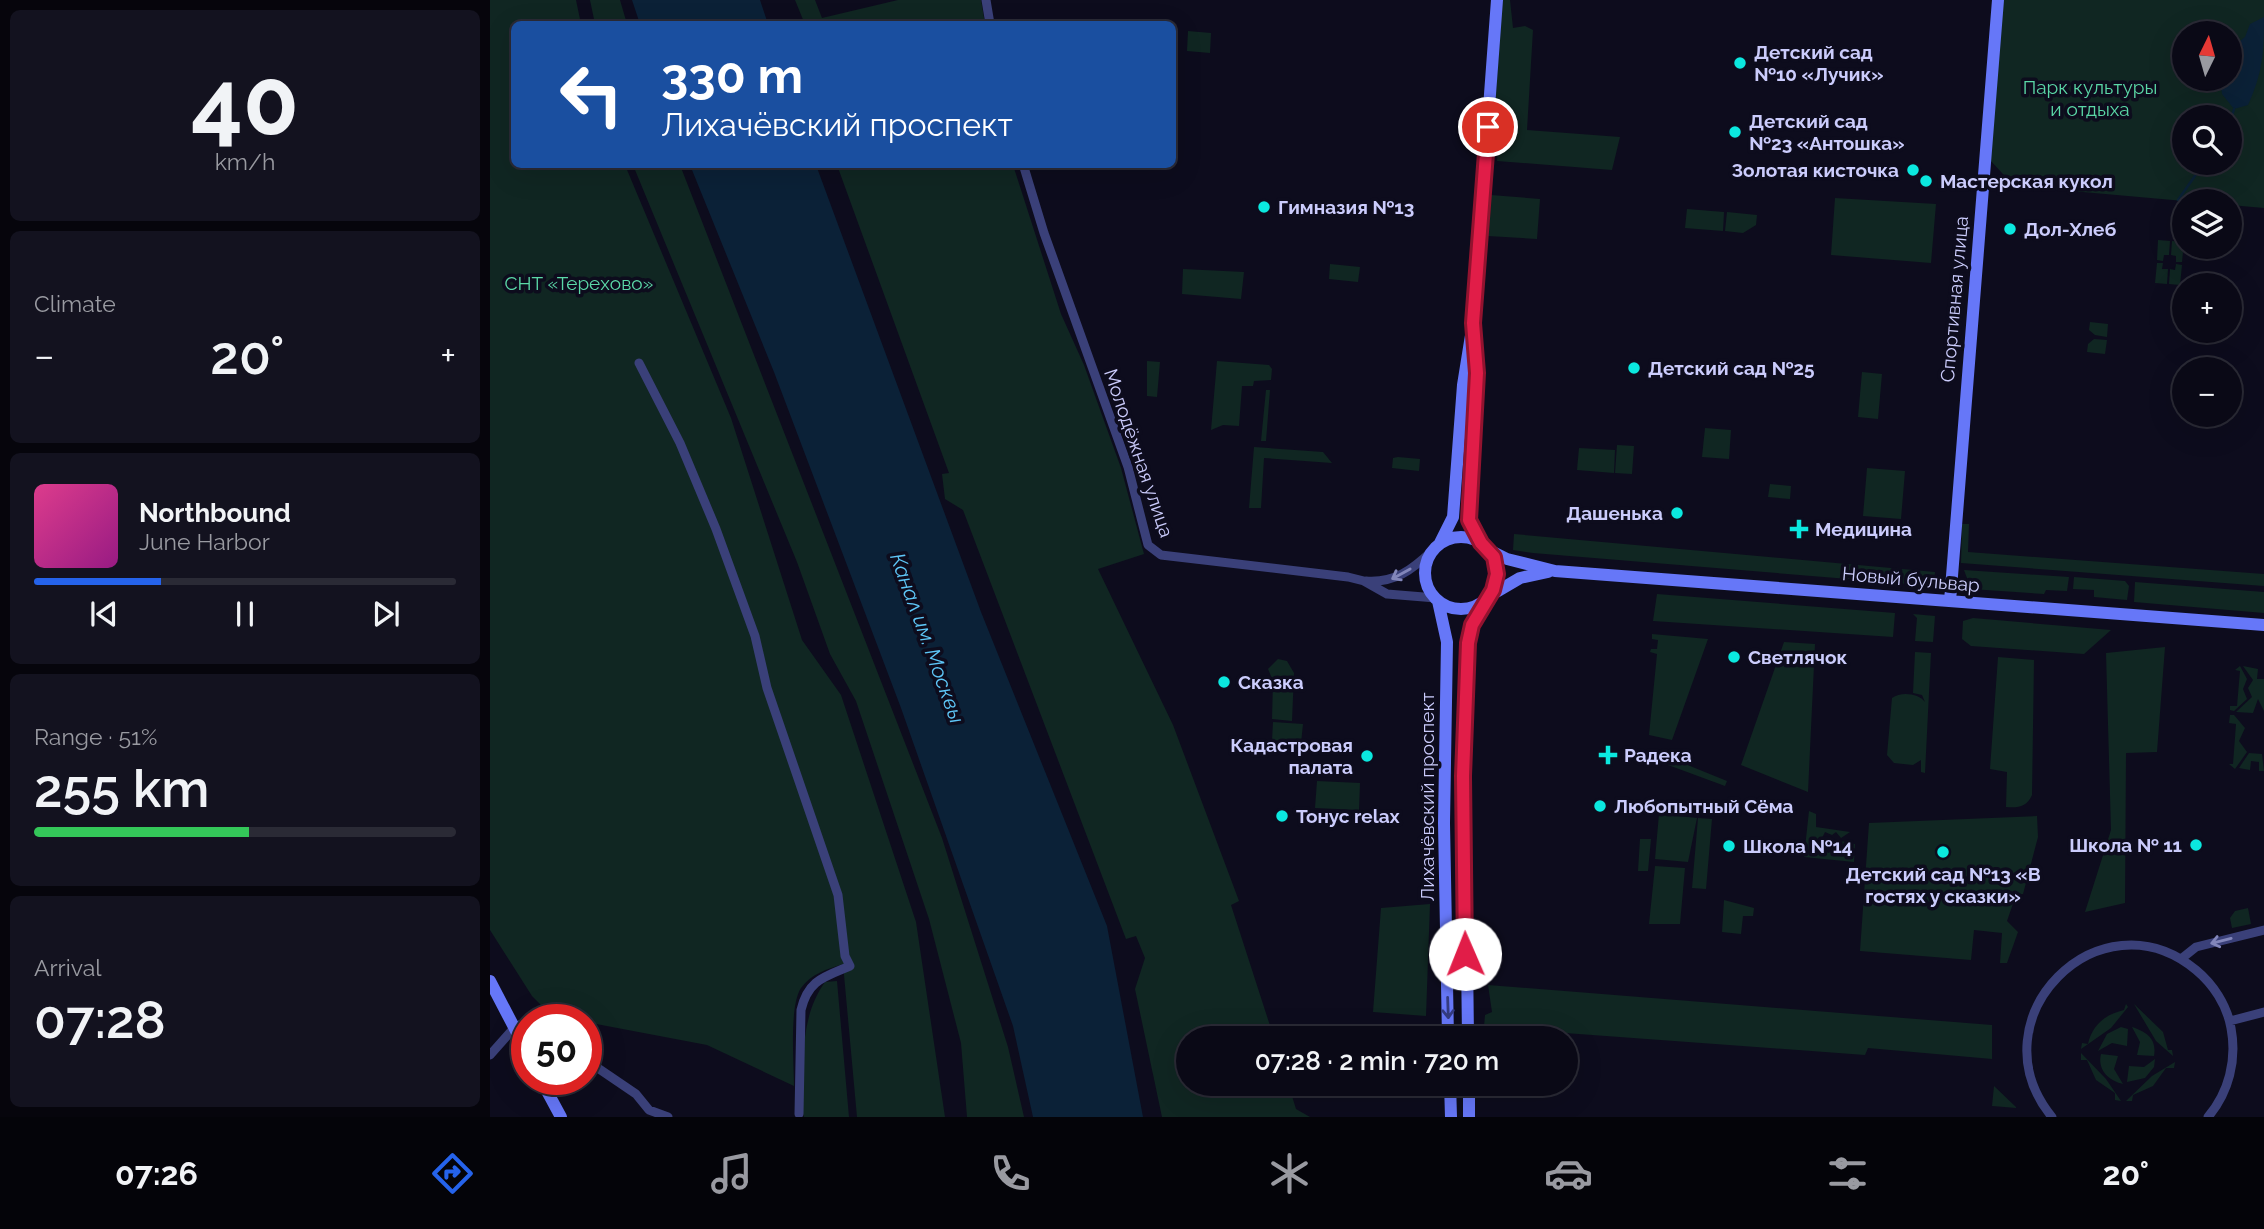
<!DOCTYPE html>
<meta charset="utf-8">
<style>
body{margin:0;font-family:Raleway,sans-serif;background:#13121f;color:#f1f3f6;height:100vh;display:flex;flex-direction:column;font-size:26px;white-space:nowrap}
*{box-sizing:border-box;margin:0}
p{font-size:23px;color:#999aa1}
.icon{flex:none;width:38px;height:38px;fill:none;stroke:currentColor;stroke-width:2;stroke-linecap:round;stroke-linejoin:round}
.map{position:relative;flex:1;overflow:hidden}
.sheet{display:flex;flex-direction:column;gap:10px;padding:10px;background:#06050c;width:490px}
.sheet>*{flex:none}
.top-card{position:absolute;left:21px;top:21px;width:665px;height:147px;border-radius:10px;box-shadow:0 7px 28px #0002,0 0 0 2px #2a2a35;background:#1a4fa0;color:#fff;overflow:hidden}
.needle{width:46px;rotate:5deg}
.buttons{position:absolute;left:1682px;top:21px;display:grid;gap:14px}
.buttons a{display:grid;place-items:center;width:70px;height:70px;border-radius:50%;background:#0a0916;box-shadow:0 7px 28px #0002,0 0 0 2px #2a2a35;font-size:35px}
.speed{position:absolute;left:21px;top:1004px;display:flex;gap:14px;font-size:35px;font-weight:700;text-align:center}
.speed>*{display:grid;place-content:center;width:91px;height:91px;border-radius:50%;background:#0a0916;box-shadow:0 7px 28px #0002,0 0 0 2px #2a2a35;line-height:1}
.speed .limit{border:10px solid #d22;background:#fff;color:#111}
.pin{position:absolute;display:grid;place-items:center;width:60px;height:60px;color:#fff;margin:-30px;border:4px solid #fff;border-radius:50%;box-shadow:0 2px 7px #0007}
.me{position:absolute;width:77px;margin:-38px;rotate:359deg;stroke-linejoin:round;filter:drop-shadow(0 0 5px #0008)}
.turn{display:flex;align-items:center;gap:24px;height:147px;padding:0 35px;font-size:32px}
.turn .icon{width:91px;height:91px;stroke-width:2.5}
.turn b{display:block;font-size:49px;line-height:60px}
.big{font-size:52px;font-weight:600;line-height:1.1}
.sheet .card{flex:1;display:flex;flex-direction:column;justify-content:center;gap:10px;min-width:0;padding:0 24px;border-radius:10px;background:#13121f}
.sheet .dial{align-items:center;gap:0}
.dial b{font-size:91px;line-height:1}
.song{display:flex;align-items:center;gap:21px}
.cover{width:84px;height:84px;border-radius:10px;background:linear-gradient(135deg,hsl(330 70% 55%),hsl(310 70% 35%))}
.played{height:7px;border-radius:4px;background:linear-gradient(90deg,#2563eb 30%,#2a2a35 30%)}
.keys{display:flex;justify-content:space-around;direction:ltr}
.heat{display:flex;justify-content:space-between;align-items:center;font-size:38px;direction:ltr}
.charge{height:10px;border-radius:5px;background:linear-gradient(90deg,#34c759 51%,#2a2a35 0)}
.trip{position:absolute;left:686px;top:1026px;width:402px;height:70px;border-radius:35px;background:#0a0916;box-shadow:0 7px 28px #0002,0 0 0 2px #2a2a35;font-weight:600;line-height:70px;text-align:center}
.menu{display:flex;height:112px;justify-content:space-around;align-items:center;background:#040409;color:#999aa1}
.menu .icon{width:49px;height:49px}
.menu .current{color:#2563eb}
.menu b{font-size:32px;color:#f1f3f6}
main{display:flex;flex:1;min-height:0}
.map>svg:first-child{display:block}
</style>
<main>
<section class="sheet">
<div class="card dial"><b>40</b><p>km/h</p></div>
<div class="card"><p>Climate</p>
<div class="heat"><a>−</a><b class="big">20°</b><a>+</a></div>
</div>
<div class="card">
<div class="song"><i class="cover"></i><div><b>Northbound</b><p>June Harbor</p></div></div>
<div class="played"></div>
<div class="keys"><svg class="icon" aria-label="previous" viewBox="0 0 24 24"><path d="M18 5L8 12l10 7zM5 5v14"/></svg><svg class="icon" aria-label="pause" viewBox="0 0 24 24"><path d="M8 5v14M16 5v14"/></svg><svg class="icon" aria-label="next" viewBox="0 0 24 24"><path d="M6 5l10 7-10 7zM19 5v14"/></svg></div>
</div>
<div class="card"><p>Range · 51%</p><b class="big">255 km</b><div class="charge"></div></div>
<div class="card"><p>Arrival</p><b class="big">07:28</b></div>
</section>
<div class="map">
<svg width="1774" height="1117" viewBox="0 0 1774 1117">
<rect width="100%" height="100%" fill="#0d0c1d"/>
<path fill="#102622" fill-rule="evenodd" d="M0,0H86L91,24H24V164L135,165L241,418L312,640L351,695L426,922L455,1117H367L353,964C337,969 321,974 311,988C299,1006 304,1064 304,1086L217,1045L101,1023L96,1024V1020H66L42,996L0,930Z
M100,0H130L137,24H105Z
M305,0H325L332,18L408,0H491L495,24H306L314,22Z
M1012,0H1020L1023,28L1035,26L1043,30L1037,130L1130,137L1122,170L1007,161L1011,109H1005Z
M1512,0H1774V208L1740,205V201H1694L1524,186L1500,160ZM1694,33H1740V79H1694ZM1694,117H1740V163H1694Z
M698,31L721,33L720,53L697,51Z
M143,165H190L452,838L518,1047L534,1117H477L471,1043L439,919L366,701L340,654L307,562Z
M347,165H523L571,314L594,365L631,468L654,554L608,569L683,725L749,901L741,905L784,1038H698V1083H798L806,1109L820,1117H672L645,989L655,958L646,936L636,939L473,510L455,499L452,474L459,473Z
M1001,195L1050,199L1047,239L998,236Z
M1345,198L1446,204L1441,263L1341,255Z
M1197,209L1234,212L1233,231L1195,228Z
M1237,212L1267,215L1266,225L1253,233L1235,231Z
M1668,240L1680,241L1679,255H1674L1673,261L1667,260Z
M1682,241L1694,242L1692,262H1686V256L1681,255Z
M1667,263H1673L1672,269H1678L1677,284L1665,283Z
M840,264L870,267L868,282L839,279Z
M1686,264L1692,265L1690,285L1679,284L1680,269L1685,270Z
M693,269L754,272L751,299L692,294Z
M1600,322L1618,324L1617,337L1605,335L1599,330Z
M1604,339L1617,340L1615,354L1597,352L1598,344Z
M657,361L670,362L667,397L657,396Z
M727,361L779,365L782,369L781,380L764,381L763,386H752L749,426L733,425L721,430Z
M1372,372L1392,374L1388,419L1368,417Z
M776,390H780L776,441H771Z
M1215,428L1241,430L1239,459L1212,457Z
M1127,445L1144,446L1142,474L1125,473Z
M764,447L833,452L842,463L774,458L771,508H759Z
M1089,448L1125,450L1124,473L1087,470Z
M908,457L930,459L929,471L902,468L903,458Z
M1377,468L1415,471L1411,519L1373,516Z
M1280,484L1301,486L1300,499L1278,497Z
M1472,524H1479L1478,552L1774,574V586L1471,563Z
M1024,534L1445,572L1444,586L1043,553L1023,550Z
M1474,570L1579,577L1577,591L1556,590L1554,594L1481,589Z
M1584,577L1635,581L1639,586L1637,600L1604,597V590L1583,589Z
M1645,582L1774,592V613L1644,602Z
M1167,594L1405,613L1403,637L1163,621Z
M1423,614L1445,616L1443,642L1425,641L1427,618Z
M1483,618L1621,630L1594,654L1481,646L1472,639L1473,621Z
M1162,634L1218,639L1182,740L1159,735L1167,654L1160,652L1161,649H1167L1168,640L1162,639Z
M1294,642L1325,644L1318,792L1251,765Z
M1675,647L1667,752L1636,753L1635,903L1595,912L1621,830L1616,653Z
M1425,652L1441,653L1435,773L1431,772V760L1423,765L1404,763L1397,755L1402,698C1412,691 1429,694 1435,702L1432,695L1423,693Z
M1508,657L1544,660L1542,795C1537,807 1528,808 1516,807L1517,772L1500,769Z
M788,659L797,661L804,673L802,721L782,719L783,681L778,669Z
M1750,666L1757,679L1753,689L1757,699L1744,711L1740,710V706H1747L1750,671L1745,670Z
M1753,666L1768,669L1767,679H1774V711L1768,699L1763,713L1746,712L1762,697L1758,688L1763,680Z
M1740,715H1744L1755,728L1749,741L1757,752L1745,769L1739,764H1743L1746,724L1739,723Z
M783,722L813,724L811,743L782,741Z
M1759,753L1772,754L1774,771H1769V762L1761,761L1760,770L1749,768Z
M1173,755L1237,781L1235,786L1170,762Z
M827,781L870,783L869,810L825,808Z
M1319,811L1326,814V827L1360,832L1351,838L1346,832L1342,835L1335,832L1332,838L1340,841L1335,849L1338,853L1344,851V846L1350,847L1351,841L1365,844L1364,862L1314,857Z
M1169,814L1207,818L1198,862L1165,859Z
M1547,816L1548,837L1533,894L1526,895L1517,921L1528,932L1517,963H1510L1512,933L1484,930L1481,960L1370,951L1379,823Z
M1208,818L1222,819L1216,889L1202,888Z
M1150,839H1161L1158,871H1148Z
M1165,866L1195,868L1190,924H1159Z
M1234,900L1264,908L1263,916H1253L1251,934L1232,932Z
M940,904L936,1016L883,1012L891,908Z
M1758,908L1761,924L1742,928L1740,918L1745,911Z
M347,981L359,1117H314L311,1107C314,1064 309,1018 335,982Z
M998,985L1502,1025V1059L1378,1048L1375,1055L994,1027L995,1015L1002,1012Z
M1636,1004L1638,1007L1621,1028L1591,1049L1592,1043L1598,1044C1602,1025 1616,1014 1634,1010Z
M1644,1004L1673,1032L1678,1050H1682L1683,1056L1666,1041Z
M1631,1027L1638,1029L1637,1046L1622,1043L1608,1051L1617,1034Z
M1642,1027C1657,1032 1667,1039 1664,1056L1647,1055L1650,1042Z
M1591,1053L1616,1079L1631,1101L1625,1100V1093L1606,1080L1597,1060H1591Z
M1611,1054L1628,1056L1624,1069L1633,1084C1619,1081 1607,1070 1611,1054Z
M1665,1059L1664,1067L1655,1078L1637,1082L1639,1066L1654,1067Z
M1685,1062L1684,1068H1676L1663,1086L1643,1095L1642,1101H1636L1662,1076Z
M1504,1086L1527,1108L1502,1106Z"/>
<path fill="#0b2137" d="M142,0H270L278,24H150Z
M1774,17C1774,52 1773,72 1758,105L1744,109L1732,94L1730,79H1740V49L1755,37L1760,24Z
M200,165H326L491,612L617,926L653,1117H543L523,1026L411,708L284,372Z"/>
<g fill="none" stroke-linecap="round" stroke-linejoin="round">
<path stroke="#0b2137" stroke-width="2.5" d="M1740,124L1744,109
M1688,200L1714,163"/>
<path stroke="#3a4079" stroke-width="9" d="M496,0L500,24
M533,164L554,233L638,467L658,545L671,555L858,577L874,581L897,594L946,598
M149,363L190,443L226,529L265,636L277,688L348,895L355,956L360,966C334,977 318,980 311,1010L309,1114
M876,581C905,583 922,570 943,550
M1691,959L1706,947L1774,930
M1740,1021L1774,1012
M0,1055L24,1028L37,1021
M96,1060L146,1094L159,1110L178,1117
M60,1096L81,1080
M1562,1117C1482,1019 1610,890 1706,970C1723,984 1737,1005 1741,1028C1747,1060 1739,1092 1718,1117"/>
<path stroke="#6677f8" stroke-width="12" d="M985,341L987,373L979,520L991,543
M935 573a36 36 0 1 1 72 0a36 36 0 1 1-72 0Z
M950,543L963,517L973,385L983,323L1007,0
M999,550L1017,559L1065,571L1774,625
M1001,595L1030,578L1058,572
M948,601L957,642L954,823L958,1038
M1460,601L1508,0
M0,981L37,1052
M978,1038L974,708L977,643L994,601
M51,1080L71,1117
M960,1083L961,1117
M979,1083V1117"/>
</g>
<defs><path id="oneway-shaft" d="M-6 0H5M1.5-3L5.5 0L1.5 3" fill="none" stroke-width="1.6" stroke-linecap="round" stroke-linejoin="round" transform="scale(1.75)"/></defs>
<g stroke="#8286ba">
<use href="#oneway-shaft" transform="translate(911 574) rotate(151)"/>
<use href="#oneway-shaft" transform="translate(1731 941) rotate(166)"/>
</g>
<use stroke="#353c80" href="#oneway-shaft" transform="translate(958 1008) rotate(88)"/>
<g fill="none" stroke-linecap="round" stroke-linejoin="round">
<defs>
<path id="route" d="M975,954L973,776L978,643L982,625L1003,590L1007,574L1004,557L991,543L979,520L987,373L983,323L998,127"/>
</defs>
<use href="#route" stroke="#92132f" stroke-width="18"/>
<use href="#route" stroke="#e11d48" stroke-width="12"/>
</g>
<g fill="#0be8df" stroke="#0d0c1d" stroke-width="2.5">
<circle cx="1250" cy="63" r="7"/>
<circle cx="1245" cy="132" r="7"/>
<circle cx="1423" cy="170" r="7"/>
<circle cx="1436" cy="181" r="7"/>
<circle cx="774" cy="207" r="7"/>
<circle cx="1520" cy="229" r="7"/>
<circle cx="1144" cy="368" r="7"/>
<circle cx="1187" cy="513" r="7"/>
<path d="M1305.5 518.5h7v7h7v7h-7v7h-7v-7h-7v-7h7z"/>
<circle cx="1244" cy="657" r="7"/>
<circle cx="734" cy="682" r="7"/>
<path d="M1114.5 744.5h7v7h7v7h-7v7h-7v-7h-7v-7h7z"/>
<circle cx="877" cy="756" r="7"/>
<circle cx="1110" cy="806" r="7"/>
<circle cx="792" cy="816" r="7"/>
<circle cx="1706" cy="845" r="7"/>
<circle cx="1239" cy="846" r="7"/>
<circle cx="1453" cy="852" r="7"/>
</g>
<g text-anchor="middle" stroke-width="7" stroke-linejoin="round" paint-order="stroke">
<g font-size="19" font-weight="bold" fill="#cbccfc" stroke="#0d0c1d" text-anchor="start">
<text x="1264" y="59">Детский сад<tspan x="1264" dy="22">№10 «Лучик»</tspan></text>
<text x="1259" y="128">Детский сад<tspan x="1259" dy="22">№23 «Антошка»</tspan></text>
<text x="1409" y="177" text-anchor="end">Золотая кисточка</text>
<text x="1450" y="188">Мастерская кукол</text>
<text x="788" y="214">Гимназия №13</text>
<text x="1534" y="236">Дол-Хлеб</text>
<text x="1158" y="375">Детский сад №25</text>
<text x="1173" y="520" text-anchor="end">Дашенька</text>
<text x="1325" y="536">Медицина</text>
<text x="1258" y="664">Светлячок</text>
<text x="748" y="689">Сказка</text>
<text x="863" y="752" text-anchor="end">Кадастровая<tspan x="863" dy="22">палата</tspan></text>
<text x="1134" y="762">Радека</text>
<text x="1124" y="813">Любопытный Сёма</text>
<text x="806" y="823">Тонус relax</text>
<text x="1692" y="852" text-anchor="end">Школа № 11</text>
<text x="1253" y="853">Школа №14</text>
<text x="1453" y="881" text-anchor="middle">Детский сад №13 «В<tspan x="1453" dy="22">гостях у сказки»</tspan></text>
</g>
<g font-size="19" fill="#5bd8a7" stroke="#0d0c1d">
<text x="1600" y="94">Парк культуры<tspan x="1600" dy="22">и отдыха</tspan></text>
<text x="89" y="290">СНТ «Терехово»</text>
</g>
<g font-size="19" fill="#cbccfc" stroke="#0d0c1d">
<text transform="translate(1464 299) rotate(-85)" y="7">Спортивная улица</text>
<text transform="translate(649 453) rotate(71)" y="7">Молодёжная улица</text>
<text transform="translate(1421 579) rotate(5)" y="7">Новый бульвар</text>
<text transform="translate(937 797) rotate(-90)" y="7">Лихачёвский проспект</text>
</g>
<g font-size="21" font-style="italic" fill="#5ec6f7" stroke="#0d0c1d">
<text transform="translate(437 638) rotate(70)" y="7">Канал им. Москвы</text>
</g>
</g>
</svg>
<div class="buttons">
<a><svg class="needle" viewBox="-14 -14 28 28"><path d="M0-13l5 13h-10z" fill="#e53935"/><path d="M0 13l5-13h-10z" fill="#999aa1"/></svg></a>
<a><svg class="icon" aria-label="search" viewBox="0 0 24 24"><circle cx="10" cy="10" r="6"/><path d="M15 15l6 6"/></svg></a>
<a><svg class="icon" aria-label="layers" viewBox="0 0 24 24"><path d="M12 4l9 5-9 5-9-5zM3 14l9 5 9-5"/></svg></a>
<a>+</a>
<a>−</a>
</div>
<div class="speed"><div class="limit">50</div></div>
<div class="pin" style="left:998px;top:127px;background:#d93025"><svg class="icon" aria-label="arrive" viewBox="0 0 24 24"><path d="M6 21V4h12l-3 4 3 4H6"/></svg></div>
<svg class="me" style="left:975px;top:954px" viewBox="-20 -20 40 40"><circle r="19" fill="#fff"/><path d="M0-13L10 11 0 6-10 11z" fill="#e11d48"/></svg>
<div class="trip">07:28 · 2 min · 720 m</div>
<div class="top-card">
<div class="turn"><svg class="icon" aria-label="left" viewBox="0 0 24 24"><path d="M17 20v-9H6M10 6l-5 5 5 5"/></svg><div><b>330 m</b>Лихачёвский проспект</div></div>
</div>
</div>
</main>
<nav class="menu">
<b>07:26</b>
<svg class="icon current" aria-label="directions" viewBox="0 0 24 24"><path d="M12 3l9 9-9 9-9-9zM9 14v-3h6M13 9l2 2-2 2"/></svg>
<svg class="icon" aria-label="music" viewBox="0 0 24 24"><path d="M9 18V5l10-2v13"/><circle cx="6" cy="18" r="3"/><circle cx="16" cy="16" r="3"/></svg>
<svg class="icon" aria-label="phone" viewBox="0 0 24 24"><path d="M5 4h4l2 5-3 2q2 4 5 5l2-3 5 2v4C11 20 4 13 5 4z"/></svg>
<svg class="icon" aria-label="climate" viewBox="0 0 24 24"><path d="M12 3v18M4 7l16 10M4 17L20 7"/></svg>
<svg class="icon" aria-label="car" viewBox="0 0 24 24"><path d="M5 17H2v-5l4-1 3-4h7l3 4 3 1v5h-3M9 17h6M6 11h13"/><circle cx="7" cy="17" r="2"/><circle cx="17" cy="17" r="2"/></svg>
<svg class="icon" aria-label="filters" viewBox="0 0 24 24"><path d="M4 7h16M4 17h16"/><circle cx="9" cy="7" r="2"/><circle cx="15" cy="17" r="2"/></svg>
<b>20°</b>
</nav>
